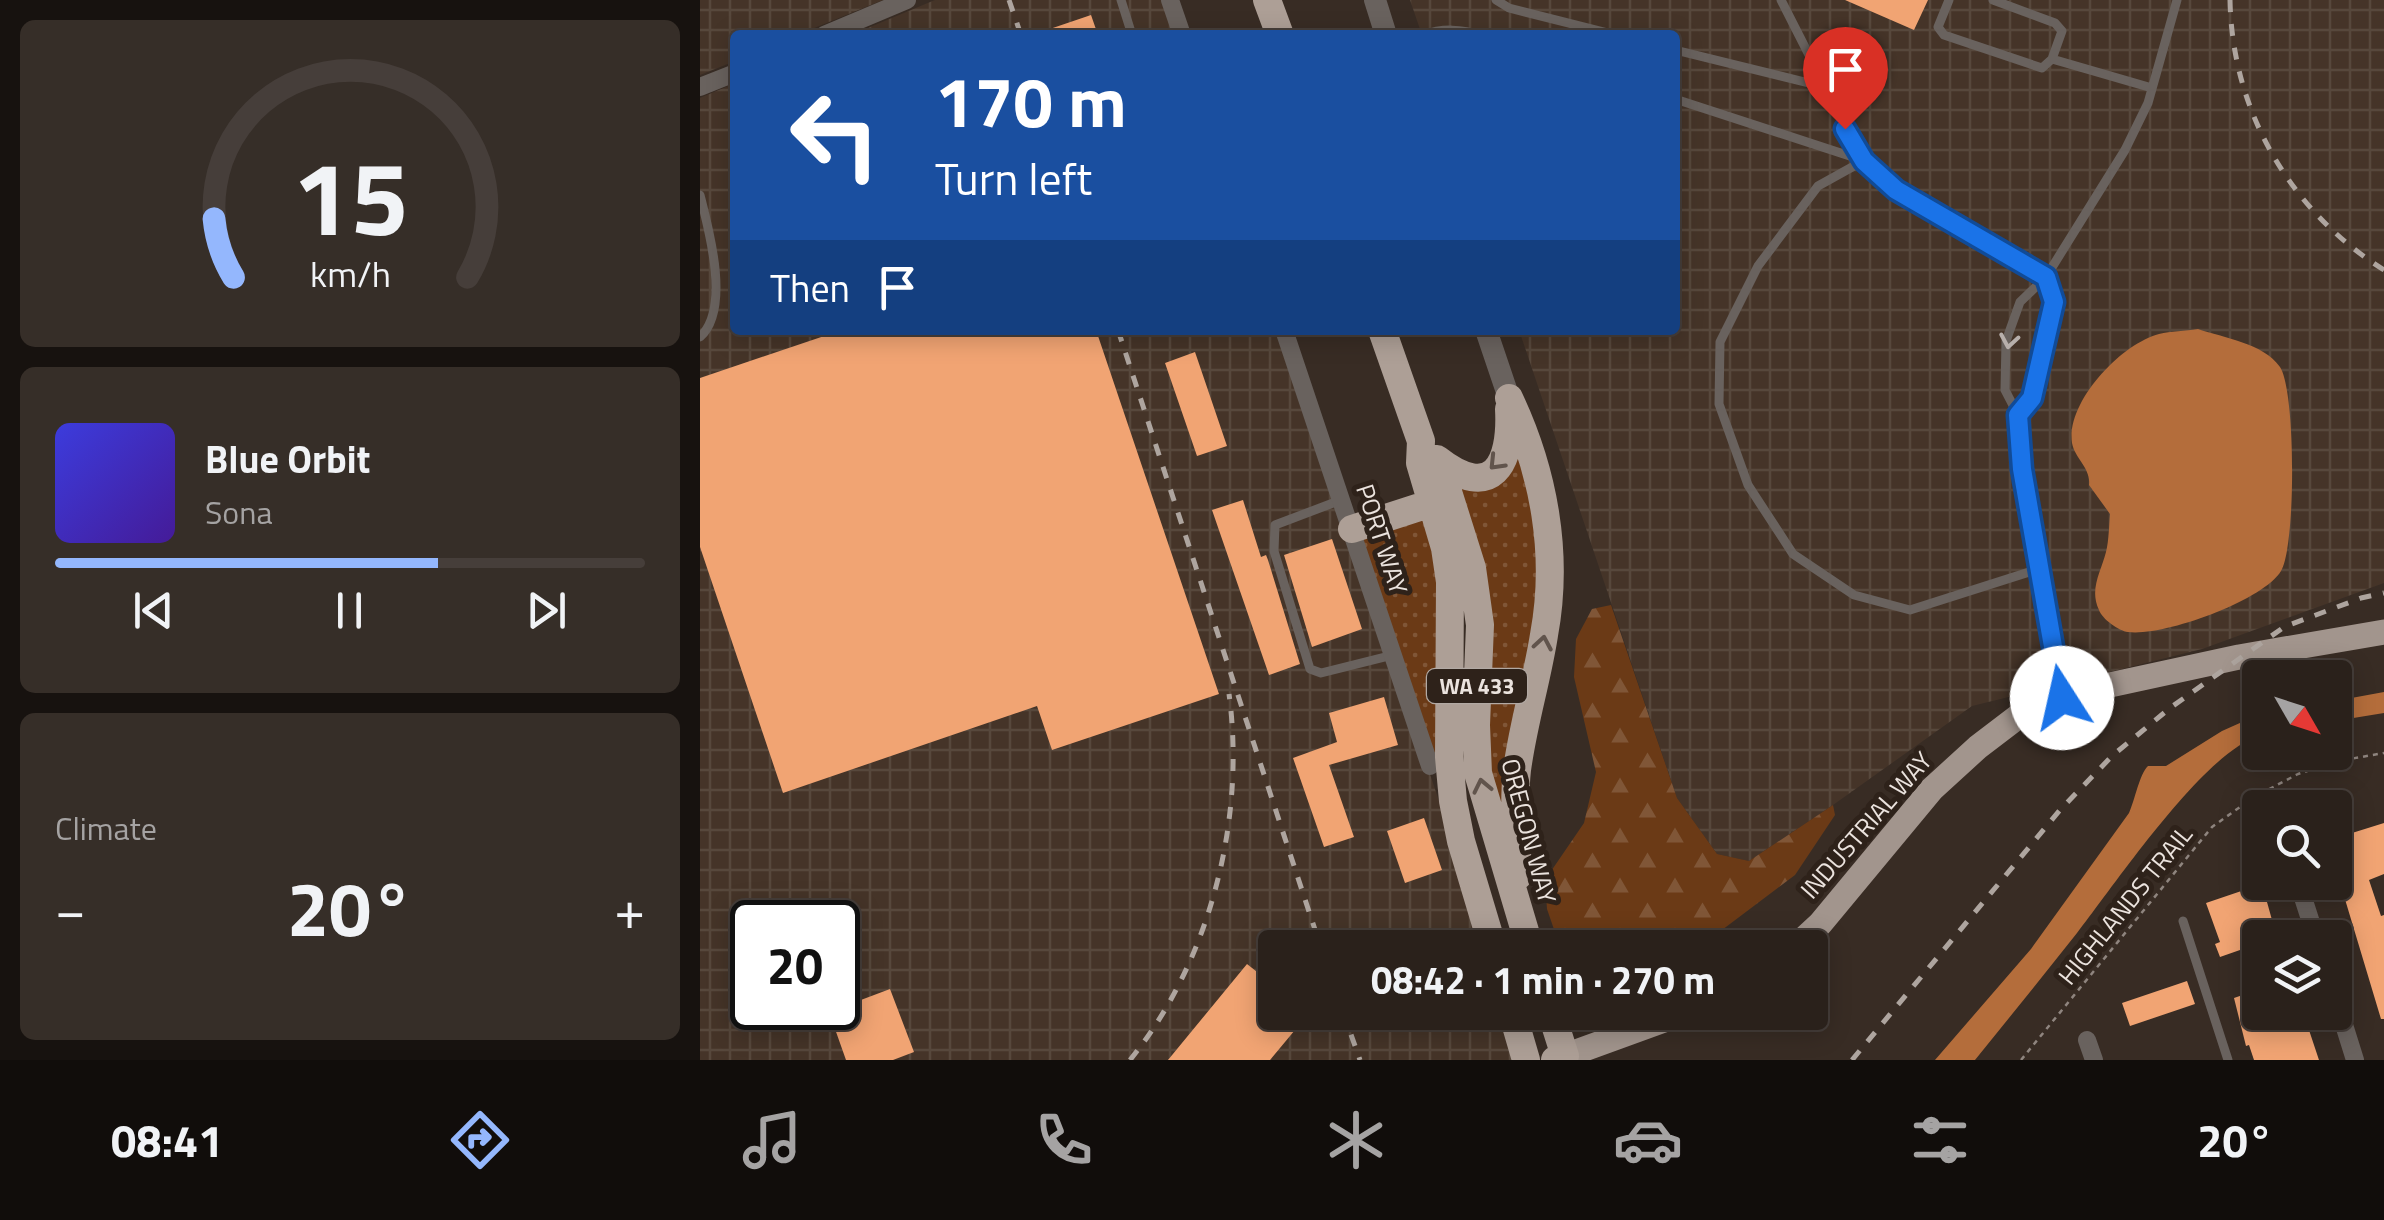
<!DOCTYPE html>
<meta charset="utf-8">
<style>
body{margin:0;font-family:"Titillium Web",sans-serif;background:#362e28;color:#f1f3f6;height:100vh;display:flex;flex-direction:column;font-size:38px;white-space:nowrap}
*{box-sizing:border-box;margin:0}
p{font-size:32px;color:#a5a3a3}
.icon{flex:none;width:55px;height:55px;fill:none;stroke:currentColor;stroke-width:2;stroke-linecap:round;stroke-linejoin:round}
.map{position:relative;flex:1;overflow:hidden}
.side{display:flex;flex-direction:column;gap:20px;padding:20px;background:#17120f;width:700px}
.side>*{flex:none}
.guide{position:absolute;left:30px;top:30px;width:950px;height:305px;border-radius:10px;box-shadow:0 5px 25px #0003,0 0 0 2px #463e3a;background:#1a4fa0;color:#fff;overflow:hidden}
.needle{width:65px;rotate:129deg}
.tools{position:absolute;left:1542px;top:660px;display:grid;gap:20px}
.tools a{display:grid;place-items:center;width:110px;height:110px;border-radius:10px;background:#2a211b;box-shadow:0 5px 25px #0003,0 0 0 2px #463e3a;font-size:50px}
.speed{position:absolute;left:30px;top:900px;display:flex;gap:20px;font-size:50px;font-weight:700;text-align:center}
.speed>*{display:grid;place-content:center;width:130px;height:130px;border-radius:50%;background:#2a211b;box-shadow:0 5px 25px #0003,0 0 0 2px #463e3a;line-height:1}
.speed .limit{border:5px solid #111;border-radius:15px;background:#fff;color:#111}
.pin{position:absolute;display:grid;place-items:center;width:85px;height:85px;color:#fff;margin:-102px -42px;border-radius:50% 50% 50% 0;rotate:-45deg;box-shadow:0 0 10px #0007}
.pin .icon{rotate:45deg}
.me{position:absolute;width:110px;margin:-55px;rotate:350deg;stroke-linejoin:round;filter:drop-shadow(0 0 8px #0008)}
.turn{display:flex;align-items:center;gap:35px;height:210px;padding:0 40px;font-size:45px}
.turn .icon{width:130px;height:130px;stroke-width:2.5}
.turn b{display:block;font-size:70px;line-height:85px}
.then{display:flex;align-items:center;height:95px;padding:0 40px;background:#0003;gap:20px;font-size:38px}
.big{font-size:75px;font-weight:700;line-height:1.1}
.side .card{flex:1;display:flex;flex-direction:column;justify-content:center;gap:15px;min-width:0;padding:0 35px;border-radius:15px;background:#362e28}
.side .dial{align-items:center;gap:0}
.dial svg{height:260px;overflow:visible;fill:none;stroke:#463e3a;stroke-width:7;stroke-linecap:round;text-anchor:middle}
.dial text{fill:#f1f3f6;stroke:none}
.song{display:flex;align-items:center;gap:30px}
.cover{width:120px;height:120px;border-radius:15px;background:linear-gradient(135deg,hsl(240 70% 55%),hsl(260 70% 35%))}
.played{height:10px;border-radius:5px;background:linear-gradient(90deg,#94b7fd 65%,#463e3a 65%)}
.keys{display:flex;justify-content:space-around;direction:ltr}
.heat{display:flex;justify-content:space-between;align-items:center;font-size:55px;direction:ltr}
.trip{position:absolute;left:558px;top:930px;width:570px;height:100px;border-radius:10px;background:#2a211b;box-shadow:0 5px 25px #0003,0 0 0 2px #463e3a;font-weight:700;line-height:100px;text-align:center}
.menu{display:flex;height:160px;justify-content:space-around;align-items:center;background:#110d0b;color:#a5a3a3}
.menu .icon{width:70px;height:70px}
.menu .active{color:#94b7fd}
.menu b{font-size:45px;color:#f1f3f6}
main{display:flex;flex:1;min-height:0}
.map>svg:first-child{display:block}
</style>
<main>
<section class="side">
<div class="card dial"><svg viewBox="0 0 100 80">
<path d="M14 69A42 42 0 1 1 86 69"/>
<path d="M14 69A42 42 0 0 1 8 51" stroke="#94b7fd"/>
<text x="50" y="56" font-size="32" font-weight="700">15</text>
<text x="50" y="72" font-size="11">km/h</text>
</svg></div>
<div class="card">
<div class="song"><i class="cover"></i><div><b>Blue Orbit</b><p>Sona</p></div></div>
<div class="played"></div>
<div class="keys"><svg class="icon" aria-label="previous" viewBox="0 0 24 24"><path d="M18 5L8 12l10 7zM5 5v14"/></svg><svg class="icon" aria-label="pause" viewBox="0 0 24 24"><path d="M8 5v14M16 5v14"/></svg><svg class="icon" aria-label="next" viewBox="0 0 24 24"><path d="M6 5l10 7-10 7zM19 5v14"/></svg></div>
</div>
<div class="card"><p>Climate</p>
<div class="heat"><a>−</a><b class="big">20°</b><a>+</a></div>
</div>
</section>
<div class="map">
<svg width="1684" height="1060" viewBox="0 0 1684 1060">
<defs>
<pattern id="industrial-grid" width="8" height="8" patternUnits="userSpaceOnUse" patternTransform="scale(2.5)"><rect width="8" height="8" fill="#453428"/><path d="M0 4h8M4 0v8" fill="none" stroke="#57483c"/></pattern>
<pattern id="grass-dots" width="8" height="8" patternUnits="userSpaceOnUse" patternTransform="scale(2.5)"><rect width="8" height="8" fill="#6b3a16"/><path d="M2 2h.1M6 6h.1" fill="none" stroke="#805637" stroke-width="1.8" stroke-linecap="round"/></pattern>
<pattern id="forest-firs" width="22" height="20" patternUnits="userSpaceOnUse" patternTransform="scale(2.5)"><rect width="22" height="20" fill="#6b3a16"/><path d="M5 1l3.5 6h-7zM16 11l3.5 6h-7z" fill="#805637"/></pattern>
</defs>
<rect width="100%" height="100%" fill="#382c24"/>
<path fill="url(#industrial-grid)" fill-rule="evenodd" d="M0,0H183L97,35H35V61L0,75Z
M235,0H470L482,35H151Z
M710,0H1684V583L1502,649L1272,706L1133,805L1049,861L1017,854L977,798L819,330H975V35H722Z
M35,83V330H581L788,947L575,948V1012L810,1013L826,1060H0V98ZM52,922H138V1008H52Z"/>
<path fill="url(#grass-dots)" d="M810,432L846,511L816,801L788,814L756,474L775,478Z
M732,503L749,757L730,766L652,529Z"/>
<path fill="url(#forest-firs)" d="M911,605L977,798L1017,854L1049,861L1133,805L1135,815L1095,875L1010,939L989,947H869L858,941L847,909L845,880L884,823L896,772L874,677L876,639L892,609Z"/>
<path fill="#b46d3b" d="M1498,329C1524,338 1563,343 1580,367C1596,391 1596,546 1581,571C1563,601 1462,637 1428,632C1419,631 1402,619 1399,610C1389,589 1401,572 1406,552C1409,540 1409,526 1410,514L1389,485C1391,468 1375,459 1372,443C1366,402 1421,344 1459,334C1471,331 1485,331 1498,329Z
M1684,692V713L1635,721V701Z
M1560,714V736C1505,750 1414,886 1377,933C1343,976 1309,1018 1275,1060H1235L1331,949L1429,813C1435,800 1439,775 1448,766H1466L1522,731Z"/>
<path fill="#f1a473" d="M1145,0H1228L1214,30Z
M391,15L398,35H339L338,33Z
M142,330H396L519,694L352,750L337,706L83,793L0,547V378Z
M495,352L527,446L497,456L465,363Z
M543,500L561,557L566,555L568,560L600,664L569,675L512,510Z
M632,539L662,629L612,647L584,555Z
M684,697L698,745L629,765L654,837L624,847L593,758L637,742L629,713Z
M724,818L742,870L705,883L687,831Z
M1684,823V874L1669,880L1681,916L1684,915V1019H1681L1635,866V829L1649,825L1652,833Z
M1562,884L1577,938H1560V943L1520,957L1515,944L1520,942L1506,903Z
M547,964L575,986V1012H610L570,1060H468Z
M1487,981L1495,1004L1430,1026L1422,1003Z
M190,989L214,1052L193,1060H146L129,1012Z
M1560,989V1012H1603L1619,1060H1554L1549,1045L1546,1046L1534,998Z"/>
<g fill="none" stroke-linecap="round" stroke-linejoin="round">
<path stroke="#8f857f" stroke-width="2.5" stroke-dasharray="5 5" stroke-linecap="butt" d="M1321,1060L1512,827L1554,797L1598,774L1638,761L1684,753"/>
<path stroke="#69625e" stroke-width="9" d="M421,0L432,35
M796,0L809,8L916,35
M1081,0L1163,161L1196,190L1346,277L1354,301L1332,398L1318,415
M1249,0L1238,27L1244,35L1342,68L1352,59L1362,31L1355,23L1293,0
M724,35C741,28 763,29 780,35
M975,50L1125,87
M1352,59L1452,88
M975,99L1162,160
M1163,161L1118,186L1058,266L1020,342L1019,404L1048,485L1093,554L1154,595L1210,610L1339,569
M0,195C9,230 31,309 0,337
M641,500L575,525L574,551L610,669L621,673L693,655
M1362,695L1322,469L1318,415L1305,390L1306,341L1320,302L1346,277L1425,150L1448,103L1477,0
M1483,921L1528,1060"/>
<path stroke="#69625e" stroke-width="18" d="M470,0L482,35
M124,35L207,0
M0,87L35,73
M584,330L730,766
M1598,882L1616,938
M1635,996L1655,1060
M1387,1040L1394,1060"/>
<path stroke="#69625e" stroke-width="22" d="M675,0L686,35
M786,330L809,398"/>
<path stroke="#a2958d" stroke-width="25" d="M1094,948L1120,924L1232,789L1278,747L1320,715L1373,693L1539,657L1684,632
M866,1060L865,1056L986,1012"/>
<path stroke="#ad9f96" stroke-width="28" d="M567,0L580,35
M682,330L721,441L720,463L745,548L750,582L749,757L753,801L761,841L793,948
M809,398C844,472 859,554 844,635C837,680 823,724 817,770C813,805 817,841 818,876
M737,459C792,502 812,465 809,409
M743,476L772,568L780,625L776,725L778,773L830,948
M652,529L732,503
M812,1012L826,1060
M851,1012L865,1056L855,1060"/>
<path stroke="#aea59f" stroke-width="5" stroke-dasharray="12 12" stroke-linecap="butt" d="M309,0L321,35
M1530,0C1532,111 1590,211 1684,270
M418,330L621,948
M643,1012L660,1060
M430,1060C510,962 546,819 529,694
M1152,1060L1360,810L1412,756L1470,708L1584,627L1661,598L1684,593"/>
</g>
<defs><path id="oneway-chevron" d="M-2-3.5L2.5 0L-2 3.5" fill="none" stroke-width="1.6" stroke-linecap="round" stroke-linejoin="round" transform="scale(2.5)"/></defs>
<use stroke="#b7afab" href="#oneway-chevron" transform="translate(1309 341) rotate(100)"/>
<g stroke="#61544c">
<use href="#oneway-chevron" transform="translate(796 463) rotate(134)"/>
<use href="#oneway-chevron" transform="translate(843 643) rotate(-80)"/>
<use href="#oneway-chevron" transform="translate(782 786) rotate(-102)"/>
</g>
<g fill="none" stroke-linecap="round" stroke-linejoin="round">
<defs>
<path id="route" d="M1145,129L1164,161L1196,190L1346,277L1354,302L1332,398L1318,415L1322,469L1362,698"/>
</defs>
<use href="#route" stroke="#114b97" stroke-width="25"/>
<use href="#route" stroke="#1a73e8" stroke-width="18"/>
</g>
<g text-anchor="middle" stroke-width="10" stroke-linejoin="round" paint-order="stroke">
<rect fill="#2e221a" stroke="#b2a9a3" stroke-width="2.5" x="727" y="669" width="100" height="34" rx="8"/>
<g font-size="22" font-weight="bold" fill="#ebe3de">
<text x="777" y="694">WA 433</text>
</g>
<g font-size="25" fill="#ebe3de" stroke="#2e221a">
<text transform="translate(682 539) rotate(72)" y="9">PORT WAY</text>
<text transform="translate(1166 825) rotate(-49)" y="9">INDUSTRIAL WAY</text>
<text transform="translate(829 831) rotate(75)" y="9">OREGON WAY</text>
<text transform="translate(1425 905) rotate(-51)" y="9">HIGHLANDS TRAIL</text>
</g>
</g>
</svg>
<div class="tools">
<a><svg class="needle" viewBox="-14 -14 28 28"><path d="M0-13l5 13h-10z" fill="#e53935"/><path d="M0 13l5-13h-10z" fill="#a5a3a3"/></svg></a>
<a><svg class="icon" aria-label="search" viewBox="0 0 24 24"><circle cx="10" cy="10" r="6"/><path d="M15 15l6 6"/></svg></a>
<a><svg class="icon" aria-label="layers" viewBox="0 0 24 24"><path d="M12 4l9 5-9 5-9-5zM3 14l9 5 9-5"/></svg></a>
</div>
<div class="speed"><div class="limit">20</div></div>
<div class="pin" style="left:1145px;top:129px;background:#d93025"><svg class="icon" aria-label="arrive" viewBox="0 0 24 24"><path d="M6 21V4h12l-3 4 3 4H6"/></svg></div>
<svg class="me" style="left:1362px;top:698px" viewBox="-20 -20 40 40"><circle r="19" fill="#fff"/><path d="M0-13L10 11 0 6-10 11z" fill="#1a73e8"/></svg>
<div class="trip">08:42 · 1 min · 270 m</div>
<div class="guide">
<div class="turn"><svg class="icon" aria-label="left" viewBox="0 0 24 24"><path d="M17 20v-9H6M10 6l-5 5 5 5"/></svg><div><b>170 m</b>Turn left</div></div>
<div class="then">Then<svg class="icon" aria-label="arrive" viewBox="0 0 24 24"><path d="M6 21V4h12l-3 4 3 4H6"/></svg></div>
</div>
</div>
</main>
<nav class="menu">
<b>08:41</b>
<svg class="icon active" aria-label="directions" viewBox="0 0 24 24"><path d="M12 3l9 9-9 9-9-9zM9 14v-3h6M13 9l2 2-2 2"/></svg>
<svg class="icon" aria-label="music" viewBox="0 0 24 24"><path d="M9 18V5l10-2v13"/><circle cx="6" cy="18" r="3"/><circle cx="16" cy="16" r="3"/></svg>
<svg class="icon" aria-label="phone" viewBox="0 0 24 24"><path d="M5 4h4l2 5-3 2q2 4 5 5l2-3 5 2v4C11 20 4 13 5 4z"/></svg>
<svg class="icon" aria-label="climate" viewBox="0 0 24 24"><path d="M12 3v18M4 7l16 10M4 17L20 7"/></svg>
<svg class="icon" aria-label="car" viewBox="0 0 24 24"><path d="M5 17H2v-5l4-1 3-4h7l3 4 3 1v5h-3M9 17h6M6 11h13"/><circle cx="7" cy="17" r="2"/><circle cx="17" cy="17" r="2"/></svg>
<svg class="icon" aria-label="filters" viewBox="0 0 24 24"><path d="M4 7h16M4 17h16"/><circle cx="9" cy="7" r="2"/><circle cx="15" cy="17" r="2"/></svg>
<b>20°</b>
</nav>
